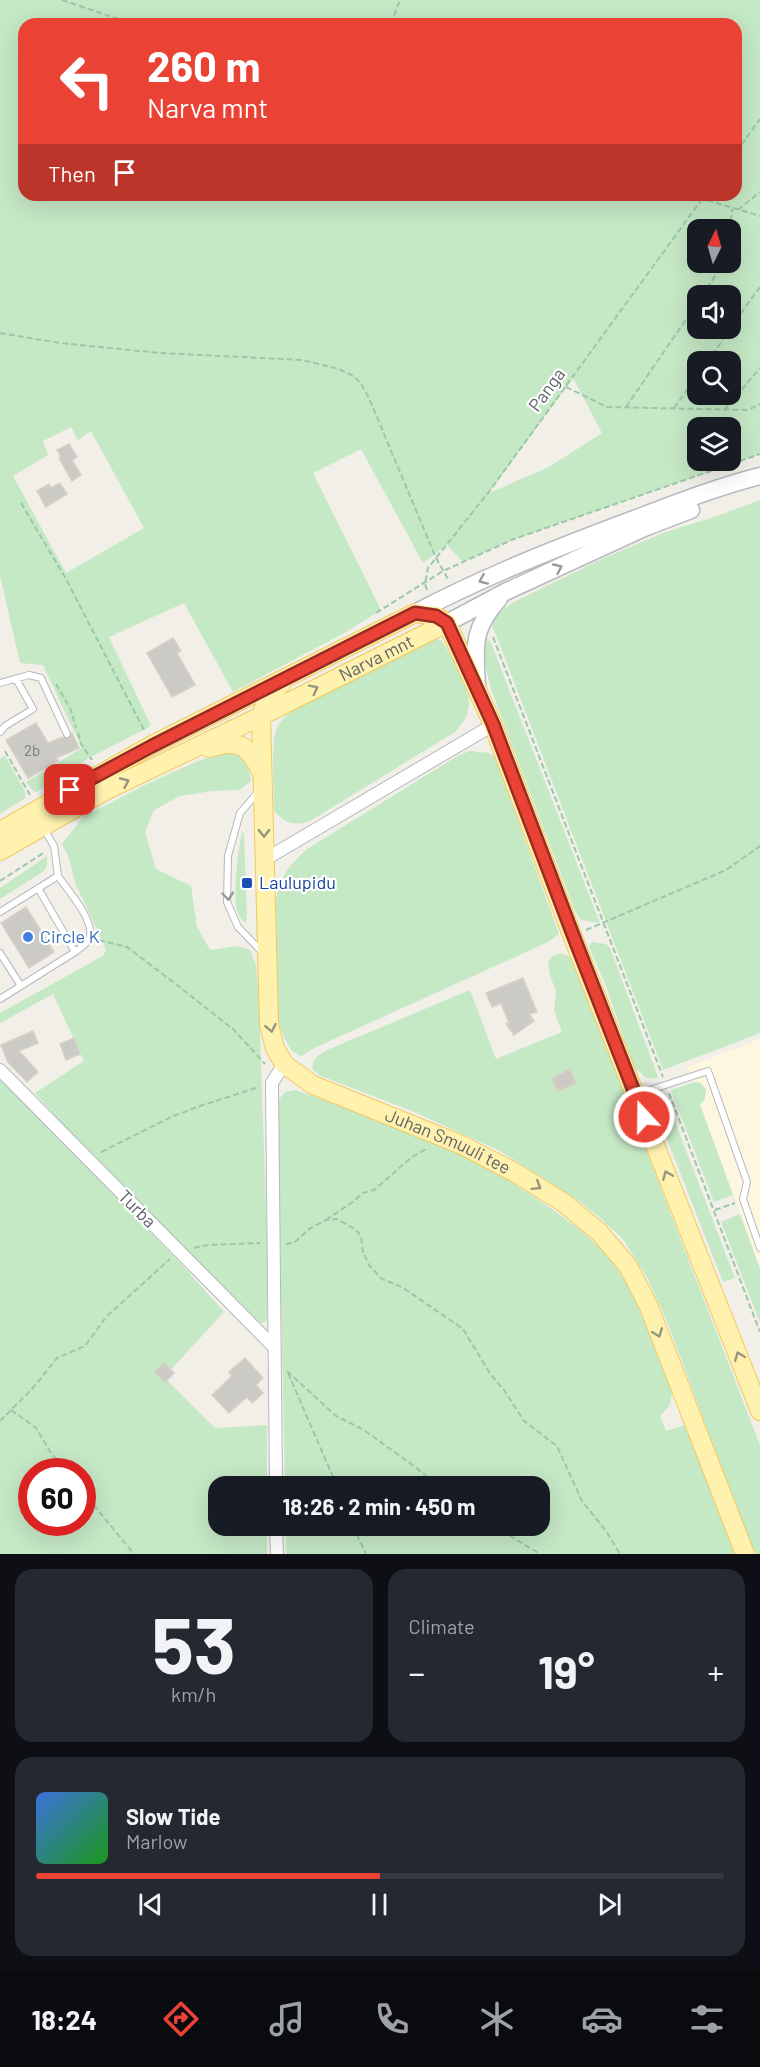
<!DOCTYPE html>
<meta charset="utf-8">
<style>
body{margin:0;font-family:Barlow,sans-serif;background:#242831;color:#f1f3f6;height:100vh;display:flex;flex-direction:column;font-size:22px;white-space:nowrap}
*{box-sizing:border-box;margin:0}
p{font-size:20px;color:#9ea1a6}
.icon{flex:none;width:33px;height:33px;fill:none;stroke:currentColor;stroke-width:2;stroke-linecap:round;stroke-linejoin:round}
.map{position:relative;height:1554px;overflow:hidden}
.details{display:flex;flex-direction:column;gap:15px;padding:15px;background:#0d0f14;flex:1}
.details>*{flex:none}
.banner{position:absolute;left:18px;top:18px;width:724px;height:183px;border-radius:18px;box-shadow:0 6px 24px #0002;background:#ea4335;color:#fff;overflow:hidden}
.needle{width:39px;rotate:5deg}
.fabs{position:absolute;left:687px;top:219px;display:grid;gap:12px}
.fabs a{display:grid;place-items:center;width:54px;height:54px;border-radius:12px;background:#171b24;box-shadow:0 6px 24px #0002;font-size:30px}
.speed{position:absolute;left:18px;top:1458px;display:flex;gap:12px;font-size:30px;font-weight:700;text-align:center}
.speed>*{display:grid;place-content:center;width:78px;height:78px;border-radius:50%;background:#171b24;box-shadow:0 6px 24px #0002;line-height:1}
.speed .limit{border:9px solid #d22;background:#fff;color:#111}
.pin{position:absolute;display:grid;place-items:center;width:51px;height:51px;color:#fff;margin:-26px;border-radius:12px;box-shadow:0 3px 9px #0006}
.me{position:absolute;width:66px;margin:-33px;rotate:339deg;stroke-linejoin:round;filter:drop-shadow(0 0 4px #0008)}
.turn{display:flex;align-items:center;gap:21px;height:126px;padding:0 30px;font-size:27px}
.turn .icon{width:78px;height:78px;stroke-width:2.5}
.turn b{display:block;font-size:42px;line-height:51px}
.then{display:flex;align-items:center;height:57px;padding:0 30px;background:#0003;gap:12px;font-size:22px}
.big{font-size:45px;font-weight:700;line-height:1.1}
.details .tile{flex:1;display:flex;flex-direction:column;justify-content:center;gap:9px;min-width:0;padding:0 21px;border-radius:18px;background:#242831}
.details .dial{align-items:center;gap:0}
.dial b{font-size:78px;line-height:1}
.song{display:flex;align-items:center;gap:18px}
.cover{width:72px;height:72px;border-radius:9px;background:linear-gradient(135deg,hsl(220 70% 55%),hsl(120 70% 35%))}
.played{height:6px;border-radius:3px;background:linear-gradient(90deg,#ea4335 50%,#363941 50%)}
.keys{display:flex;justify-content:space-around;direction:ltr}
.heat{display:flex;justify-content:space-between;align-items:center;font-size:33px;direction:ltr}
.details .tiles{flex:1;display:grid;gap:15px;grid-template-columns:1fr 1fr}
.tile:last-child{grid-column:span 2}
.trip{position:absolute;left:208px;top:1476px;width:342px;height:60px;border-radius:18px;background:#171b24;box-shadow:0 6px 24px #0002;font-weight:700;line-height:60px;text-align:center}
.dock{display:flex;height:96px;justify-content:space-around;align-items:center;background:#090b0e;color:#9ea1a6}
.dock .icon{width:42px;height:42px}
.dock .current{color:#ea4335}
.dock b{font-size:27px;color:#f1f3f6}
.map>svg:first-child{display:block}
</style>
<div class="map">
<svg width="760" height="1554" viewBox="0 0 760 1554">
<rect width="100%" height="100%" fill="#f1efe8"/>
<path fill="#fef7e0" d="M760,1039V1268L687,1067Z"/>
<path fill="#c5e8c5" fill-rule="evenodd" d="M0,0H760V454L514,539L463,562L447,545L423,563L361,449L313,473L381,610L346,632L233,692L184,603L109,637L151,726L87,759L70,772L36,792L33,791L26,782L82,748L43,665L20,663L0,575ZM24,24H736V195H24ZM698,230H730V262H698ZM698,296H730V328H698ZM698,362H730V394H698ZM573,378L602,433L549,467L489,493ZM71,427L78,440L91,431L144,528L66,573L13,476L48,455L43,441ZM698,428H730V460H698Z
M760,500V1033L663,1070L491,622L498,613L514,602L602,559L663,533L717,516Z
M486,638L491,643L600,923L581,920L575,911L492,692L483,657V639Z
M434,639L441,640C450,653 471,691 469,706C468,717 462,724 455,732L310,821C295,827 284,822 274,811C274,792 271,745 276,730C279,722 285,717 291,711Z
M470,751L489,753L495,757L559,934L548,942L312,1049L301,1056L292,1051L285,1039L277,1018L276,900C281,875 288,867 307,849L459,755Z
M224,753C246,754 247,761 251,781L239,790L212,791L180,796L154,810L145,832L156,869L191,886L197,927L210,950L238,946L250,950L256,965L259,1001L268,1272L267,1320L263,1323L255,1322L81,1145L35,1093L84,1061L53,994L0,1023V1013L103,956L106,950L103,942L75,883L69,858L62,844L83,817L147,784L198,761Z
M5,756L25,791V798L0,814V759Z
M242,832L244,834L247,919L245,923C241,920 239,916 237,911C233,894 238,850 242,832Z
M47,856V866L44,871L0,899V888Z
M592,942L606,944L610,948L658,1077L654,1079L645,1077L634,1067L606,986L589,947Z
M561,953L568,956L573,961L760,1445V1554H757L751,1547L667,1321L647,1277L623,1239L597,1215L576,1199L500,1151L412,1111L321,1076L313,1070C310,1059 319,1055 327,1050L470,990L496,1059L562,1032L554,1011L556,992L550,975L548,962L553,956Z
M0,1080L27,1105L182,1265L224,1312L164,1377L215,1428L267,1425V1486H219V1526H267V1554H0ZM32,1472H82V1522H32Z
M695,1082L701,1083L706,1090L705,1099L700,1105L733,1195L714,1202L671,1090Z
M295,1090C341,1106 388,1121 433,1140C471,1155 506,1179 540,1201C566,1219 593,1237 613,1263C639,1299 655,1350 672,1392L670,1405L660,1416L666,1431L685,1425L735,1554H286V1526H540V1486H285L277,1102L285,1092Z
M664,1093L735,1278L723,1282L656,1111L657,1099Z
M740,1214L760,1269V1323L721,1222Z"/>
<path fill="#cccac5" stroke="#d6d1c6" stroke-width="1.5" d="M69,444L77,457L72,460L81,475L72,481L59,458L61,457L57,450Z
M60,483L67,494L46,507L37,491L49,484L51,488Z
M173,638L181,651L177,653L195,685L172,697L147,653Z
M36,723L48,743L63,737L69,739L72,733L79,748L56,758L58,761L28,778L6,740Z
M26,907L54,952L29,968L1,923Z
M523,978L537,1012L529,1014L534,1021L514,1035L506,1024L509,1023L501,1003L492,1007L486,993Z
M33,1031L38,1043L19,1051L38,1072L27,1082L8,1062L1,1045Z
M74,1038L80,1054L66,1060L60,1044Z
M570,1069L576,1083L558,1091L552,1078Z
M245,1358L263,1378L256,1385L263,1393L252,1403L247,1397L229,1413L212,1395L232,1376L229,1372Z
M164,1363L174,1373L165,1382L154,1372Z"/>
<g fill="none" stroke-linecap="round" stroke-linejoin="round">
<defs>
<path id="lane" d="M0,683L29,675L41,678L67,734
M0,732L5,726L33,709L16,679
M259,791L240,813L228,856L227,902L238,927L262,952
M58,876C67,889 97,923 89,939C87,944 80,948 75,952
M0,912L58,876L54,846L44,829
M0,953L21,986
M0,999L75,952L38,888
M638,1094L708,1071L747,1182L743,1199L760,1248"/>
<path id="street" d="M264,860L493,725
M0,1070L274,1347
M276,1486L272,1083L284,1064
M276,1526L277,1554"/>
<path id="secondary" d="M415,613C485,576 559,547 634,519C676,503 717,487 760,476
M447,623L505,592L644,528L691,510
M477,686C475,647 471,630 499,599"/>
<g id="primary">
<path id="s1" d="M282,683L267,700L261,716L269,1024L275,1048L284,1064L313,1085L462,1145L514,1172L564,1203L599,1232L628,1266L649,1307L745,1554"/>
<path d="M209,748C240,739 247,744 261,771"/>
<path d="M0,831L152,745L415,613L436,616L447,623L493,725L572,935L760,1411"/>
<path id="s2" d="M0,851L105,791L261,716L447,623"/>
</g>
</defs>
<use href="#lane" stroke="#b5b8bc" stroke-width="8"/>
<use href="#street" stroke="#b5b8bc" stroke-width="14"/>
<use href="#secondary" stroke="#b6babf" stroke-width="19"/>
<use href="#primary" stroke="#f2c960" stroke-width="20"/>
<path stroke="#9cc7a9" stroke-width="2" stroke-dasharray="6 3" stroke-linecap="butt" d="M62,0L133,24
M391,24L400,0
M736,152L760,119
M690,195L760,216
M738,210L760,192
M730,230L732,209
M702,296L724,262
M730,328L760,287
M0,333L60,343L160,353L302,360L339,369L353,376L360,382L369,398L436,558L448,579
M707,362L730,330
M566,387L607,407L748,410L760,404
M626,407L698,302
M674,408L698,375
M724,410L760,368
M21,503L66,579L145,732
M427,590L425,584L428,568L488,493L705,195
M376,613L443,571L514,539L760,454
M493,637L663,1077
M56,684L71,710L76,728
M78,733L81,744L92,760
M5,751L30,795
M0,881L45,852
M586,930L726,870L760,846
M99,940L127,947L177,985L234,1030L265,1064
M669,1093L760,1332
M101,1152L171,1117L200,1106L259,1087
M715,1210L735,1203
M326,1220L354,1201L363,1193L374,1190L412,1157L426,1149
M286,1244L295,1242L309,1229L326,1220L337,1219L355,1229L361,1236L363,1252L369,1265L382,1279L402,1287L463,1329L491,1375L504,1390L524,1421L557,1446L582,1501L606,1531L620,1554
M194,1248L208,1245L260,1243
M287,1371L336,1416L364,1430L414,1466L439,1486
M288,1373L337,1486
M11,1410L36,1428L51,1453L67,1472
M0,1421L32,1389L57,1358L85,1346L106,1317L170,1259
M82,1491L134,1554
M353,1526L366,1554
M494,1526L540,1554"/>
<use href="#lane" stroke="#fff" stroke-width="6"/>
<use href="#street" stroke="#fff" stroke-width="12"/>
<use href="#secondary" stroke="#fff" stroke-width="16"/>
<use href="#primary" stroke="#fff2af" stroke-width="18"/>
</g>
<defs><path id="oneway-chevron" d="M-2-3.5L2.5 0L-2 3.5" fill="none" stroke-width="1.6" stroke-linecap="round" stroke-linejoin="round" transform="scale(1.5)"/></defs>
<g stroke="#979a9d">
<use href="#oneway-chevron" transform="translate(558 568) rotate(-25)"/>
<use href="#oneway-chevron" transform="translate(483 580) rotate(156)"/>
<use href="#oneway-chevron" transform="translate(228 896) rotate(85)"/>
</g>
<g stroke="#979581">
<use href="#oneway-chevron" transform="translate(314 689) rotate(-27)"/>
<use href="#oneway-chevron" transform="translate(125 782) rotate(-25)"/>
<use href="#oneway-chevron" transform="translate(264 833) rotate(89)"/>
<use href="#oneway-chevron" transform="translate(271 1028) rotate(79)"/>
<use href="#oneway-chevron" transform="translate(667 1175) rotate(-112)"/>
<use href="#oneway-chevron" transform="translate(537 1186) rotate(32)"/>
<use href="#oneway-chevron" transform="translate(658 1333) rotate(69)"/>
<use href="#oneway-chevron" transform="translate(739 1356) rotate(-111)"/>
</g>
<g fill="none" stroke-linecap="round" stroke-linejoin="round">
<defs>
<path id="route" d="M70,790L152,746L415,613L436,616L447,623L493,724L573,935L644,1117"/>
</defs>
<use href="#route" stroke="#982c22" stroke-width="15"/>
<use href="#route" stroke="#ea4335" stroke-width="10"/>
</g>
<rect fill="#1a4fb4" stroke="#fff" stroke-width="2" x="241" y="877" width="12" height="12" rx="3"/>
<circle fill="#3f7fe0" stroke="#fff" stroke-width="2" cx="28" cy="937" r="6"/>
<g text-anchor="middle" stroke-width="4.5" stroke-linejoin="round" paint-order="stroke">
<g font-size="15" fill="#7a7d7f">
<text x="32" y="756">2b</text>
</g>
<g font-size="18" fill="#5f6368" stroke="#fff">
<text transform="translate(547 390) rotate(-54)" y="6">Panga</text>
<text dy="6" stroke="none"><textPath href="#s2" startOffset="423">Narva mnt</textPath></text>
<text dy="6" stroke="none"><textPath href="#s1" startOffset="573">Juhan Smuuli tee</textPath></text>
<text transform="translate(137 1209) rotate(45)" y="6">Turba</text>
</g>
<g font-size="18" fill="#164399" stroke="#fff" text-anchor="start">
<text x="259" y="889">Laulupidu</text>
</g>
<g font-size="18" fill="#366cbe" stroke="#fff" text-anchor="start">
<text x="40" y="943">Circle K</text>
</g>
</g>
</svg>
<div class="fabs">
<a><svg class="needle" viewBox="-14 -14 28 28"><path d="M0-13l5 13h-10z" fill="#e53935"/><path d="M0 13l5-13h-10z" fill="#9ea1a6"/></svg></a>
<a><svg class="icon" aria-label="sound" viewBox="0 0 24 24"><path d="M4 9h4l5-4v14l-5-4H4zM17 9q2 3 0 6"/></svg></a>
<a><svg class="icon" aria-label="search" viewBox="0 0 24 24"><circle cx="10" cy="10" r="6"/><path d="M15 15l6 6"/></svg></a>
<a><svg class="icon" aria-label="layers" viewBox="0 0 24 24"><path d="M12 4l9 5-9 5-9-5zM3 14l9 5 9-5"/></svg></a>
</div>
<div class="speed"><div class="limit">60</div></div>
<div class="pin" style="left:70px;top:790px;background:#d93025"><svg class="icon" aria-label="arrive" viewBox="0 0 24 24"><path d="M6 21V4h12l-3 4 3 4H6"/></svg></div>
<svg class="me" style="left:644px;top:1117px" viewBox="-20 -20 40 40"><circle r="17" fill="#ea4335" stroke="#fff" stroke-width="3"/><path d="M0-11L8 9 0 5-8 9z" fill="#fff"/></svg>
<div class="trip">18:26 · 2 min · 450 m</div>
<div class="banner">
<div class="turn"><svg class="icon" aria-label="left" viewBox="0 0 24 24"><path d="M17 20v-9H6M10 6l-5 5 5 5"/></svg><div><b>260 m</b>Narva mnt</div></div>
<div class="then">Then<svg class="icon" aria-label="arrive" viewBox="0 0 24 24"><path d="M6 21V4h12l-3 4 3 4H6"/></svg></div>
</div>
</div>
<section class="details">
<div class="tiles">
<div class="tile dial"><b>53</b><p>km/h</p></div>
<div class="tile"><p>Climate</p>
<div class="heat"><a>−</a><b class="big">19°</b><a>+</a></div>
</div>
<div class="tile">
<div class="song"><i class="cover"></i><div><b>Slow Tide</b><p>Marlow</p></div></div>
<div class="played"></div>
<div class="keys"><svg class="icon" aria-label="previous" viewBox="0 0 24 24"><path d="M18 5L8 12l10 7zM5 5v14"/></svg><svg class="icon" aria-label="pause" viewBox="0 0 24 24"><path d="M8 5v14M16 5v14"/></svg><svg class="icon" aria-label="next" viewBox="0 0 24 24"><path d="M6 5l10 7-10 7zM19 5v14"/></svg></div>
</div>
</div>
</section>
<nav class="dock">
<b>18:24</b>
<svg class="icon current" aria-label="directions" viewBox="0 0 24 24"><path d="M12 3l9 9-9 9-9-9zM9 14v-3h6M13 9l2 2-2 2"/></svg>
<svg class="icon" aria-label="music" viewBox="0 0 24 24"><path d="M9 18V5l10-2v13"/><circle cx="6" cy="18" r="3"/><circle cx="16" cy="16" r="3"/></svg>
<svg class="icon" aria-label="phone" viewBox="0 0 24 24"><path d="M5 4h4l2 5-3 2q2 4 5 5l2-3 5 2v4C11 20 4 13 5 4z"/></svg>
<svg class="icon" aria-label="climate" viewBox="0 0 24 24"><path d="M12 3v18M4 7l16 10M4 17L20 7"/></svg>
<svg class="icon" aria-label="car" viewBox="0 0 24 24"><path d="M5 17H2v-5l4-1 3-4h7l3 4 3 1v5h-3M9 17h6M6 11h13"/><circle cx="7" cy="17" r="2"/><circle cx="17" cy="17" r="2"/></svg>
<svg class="icon" aria-label="filters" viewBox="0 0 24 24"><path d="M4 7h16M4 17h16"/><circle cx="9" cy="7" r="2"/><circle cx="15" cy="17" r="2"/></svg>
</nav>
